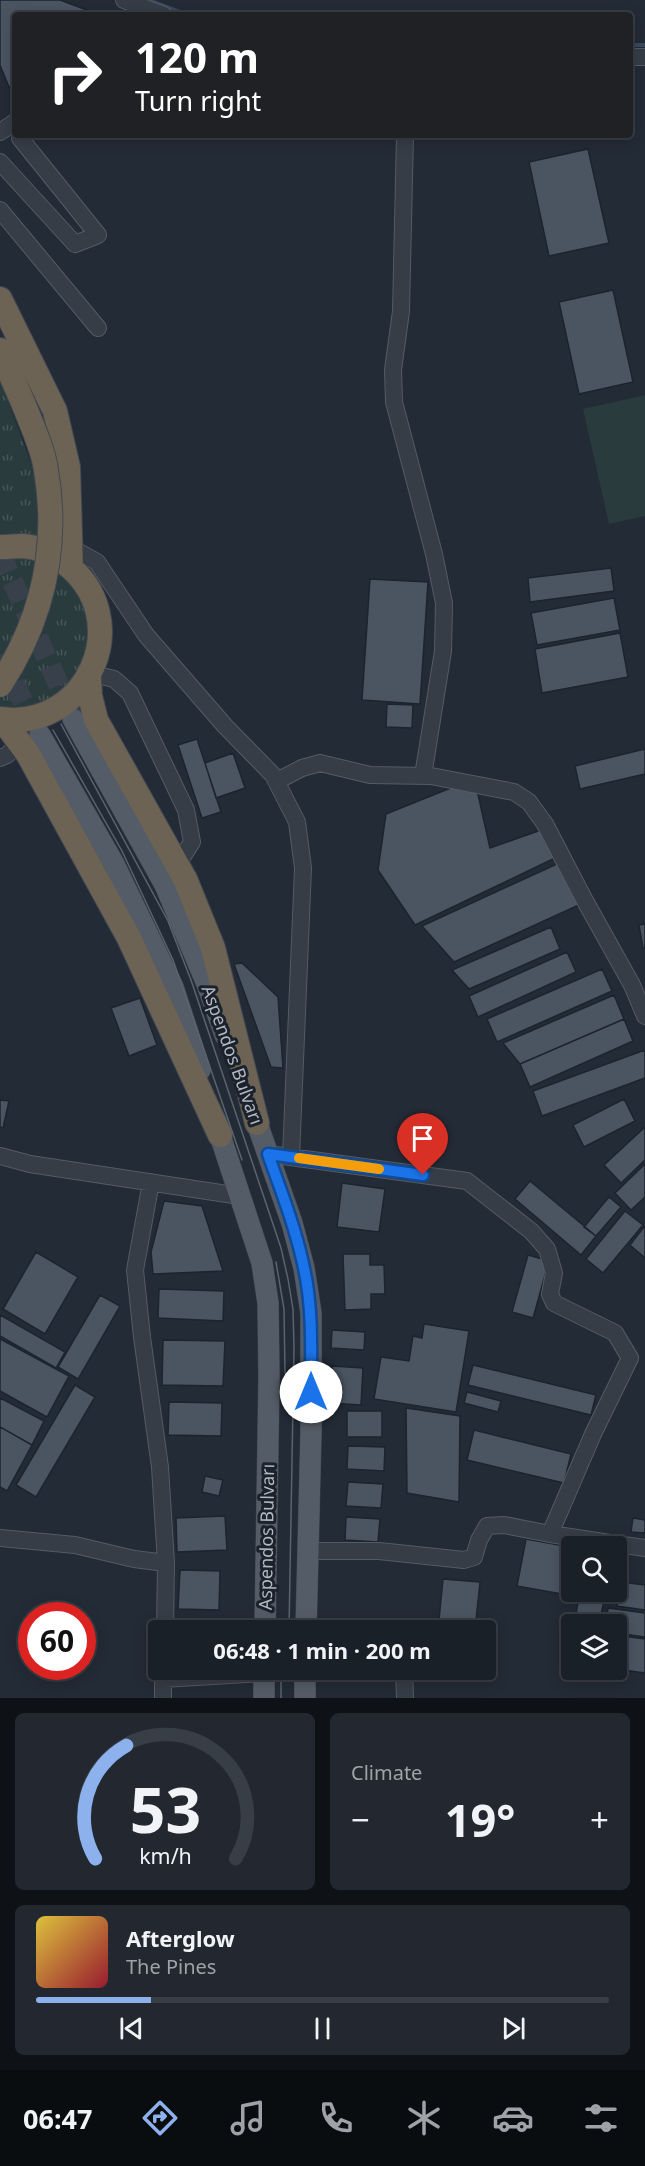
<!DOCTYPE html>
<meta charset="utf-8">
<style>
body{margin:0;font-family:"Noto Sans",sans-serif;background:#232830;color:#f1f3f6;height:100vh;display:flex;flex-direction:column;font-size:22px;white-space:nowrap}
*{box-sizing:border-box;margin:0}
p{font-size:20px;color:#9fa3a8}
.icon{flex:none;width:33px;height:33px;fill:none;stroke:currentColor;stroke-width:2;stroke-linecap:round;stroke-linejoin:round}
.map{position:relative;height:1698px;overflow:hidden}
.details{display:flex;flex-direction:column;gap:15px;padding:15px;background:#0e1216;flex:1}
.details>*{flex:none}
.hud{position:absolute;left:12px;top:12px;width:621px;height:126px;border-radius:6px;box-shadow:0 3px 15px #0003,0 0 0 2px #383e45;background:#202124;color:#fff;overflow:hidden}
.controls{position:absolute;left:561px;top:1536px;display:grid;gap:12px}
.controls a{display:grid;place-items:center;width:66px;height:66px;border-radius:6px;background:#1a2028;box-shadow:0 3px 15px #0003,0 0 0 2px #383e45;font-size:30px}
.speed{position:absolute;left:18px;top:1602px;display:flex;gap:12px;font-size:30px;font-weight:700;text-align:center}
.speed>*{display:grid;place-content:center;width:78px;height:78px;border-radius:50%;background:#1a2028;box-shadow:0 3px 15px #0003,0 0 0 2px #383e45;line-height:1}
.speed .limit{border:9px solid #d22;background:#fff;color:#111}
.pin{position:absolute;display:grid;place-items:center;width:51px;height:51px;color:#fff;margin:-62px -26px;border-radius:50% 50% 50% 0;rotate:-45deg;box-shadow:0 0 6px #0007}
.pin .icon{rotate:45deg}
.me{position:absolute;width:66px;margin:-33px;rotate:0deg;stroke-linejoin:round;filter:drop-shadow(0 0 4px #0008)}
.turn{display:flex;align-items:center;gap:21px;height:126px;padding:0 24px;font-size:27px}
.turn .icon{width:78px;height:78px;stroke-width:2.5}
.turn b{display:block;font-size:42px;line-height:51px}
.big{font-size:45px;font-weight:700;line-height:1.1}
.details .tile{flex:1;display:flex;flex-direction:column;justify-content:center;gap:9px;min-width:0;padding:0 21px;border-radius:9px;background:#232830}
.details .dial{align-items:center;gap:0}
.dial svg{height:156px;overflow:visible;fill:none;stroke:#383e45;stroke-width:7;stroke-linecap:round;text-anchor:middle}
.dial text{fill:#f1f3f6;stroke:none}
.song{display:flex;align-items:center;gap:18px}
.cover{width:72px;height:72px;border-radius:9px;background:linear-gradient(135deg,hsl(50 70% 55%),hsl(350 70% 35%))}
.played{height:6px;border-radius:3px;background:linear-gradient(90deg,#8cb1ed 20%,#383e45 20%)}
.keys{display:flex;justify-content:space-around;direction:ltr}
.heat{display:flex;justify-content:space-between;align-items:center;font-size:33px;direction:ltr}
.details .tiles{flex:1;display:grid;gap:15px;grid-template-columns:1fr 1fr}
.tile:last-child{grid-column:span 2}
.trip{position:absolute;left:148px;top:1620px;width:348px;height:60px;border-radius:6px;background:#1a2028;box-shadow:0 3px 15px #0003,0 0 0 2px #383e45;font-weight:700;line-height:60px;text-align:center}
.menu{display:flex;height:96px;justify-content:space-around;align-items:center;background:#0a0d10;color:#9fa3a8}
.menu .icon{width:42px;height:42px}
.menu .active{color:#8cb1ed}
.menu b{font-size:27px;color:#f1f3f6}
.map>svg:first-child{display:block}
</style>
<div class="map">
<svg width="645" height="1698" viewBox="0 0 645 1698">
<defs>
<pattern id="grass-tufts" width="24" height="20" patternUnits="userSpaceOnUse" patternTransform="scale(1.5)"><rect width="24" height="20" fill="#293b3c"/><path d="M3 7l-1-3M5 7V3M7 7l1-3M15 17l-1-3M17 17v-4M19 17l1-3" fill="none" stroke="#465557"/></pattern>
</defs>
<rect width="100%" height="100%" fill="#232b36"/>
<path fill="url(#grass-tufts)" d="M0,380L35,474L39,536L0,534Z
M13,556L40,560L64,573L81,594L91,619L83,672L42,707L0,709V558Z"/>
<path fill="#293b3c" d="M645,395V516L609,524L583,409Z"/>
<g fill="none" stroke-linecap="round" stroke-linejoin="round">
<path stroke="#39495e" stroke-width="4" d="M151,1L188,15
M630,45H645"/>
</g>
<path fill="#4b5562" stroke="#1d242e" stroke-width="1.5" d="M0,0H60L95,13L94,15H15V83L9,87L0,65Z
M588,149L609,243L549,256L529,162Z
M613,290L633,382L579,394L559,302Z
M611,568L614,591L530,602L528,578Z
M370,579L428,582L420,704L362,700Z
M614,598L620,630L537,645L531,613Z
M620,633L628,677L542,693L535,649Z
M387,704L413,705L412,728L386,727Z
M197,739L221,812L202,818L178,745Z
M645,749V774L580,789L575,766Z
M233,753L245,788L216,798L205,763Z
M453,787L477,790L490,848L541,830L555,858L415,925L378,870L386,814Z
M559,863L581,904L454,962L422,926Z
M645,924V948H643L639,925Z
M551,927L560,949L469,989L452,970Z
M567,952L576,972L478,1017L469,996Z
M242,963L278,997L283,1068L271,1067L234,964Z
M602,969L612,991L497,1042L487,1019Z
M614,995L624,1019L520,1064L503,1043Z
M140,998L157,1045L129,1056L111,1008Z
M624,1019L633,1041L530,1087L520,1064Z
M645,1050V1078L542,1116L533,1091Z
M624,1099L635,1121L584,1147L573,1125Z
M0,1100L9,1101L3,1128L0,1127Z
M645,1127V1160L621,1183L604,1165Z
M645,1164V1197L631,1210L615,1193Z
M530,1181L596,1236L581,1255L515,1199Z
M342,1183L385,1189L379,1232L337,1227Z
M609,1197L621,1207L596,1236L584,1227Z
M164,1201L202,1206L223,1271L153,1274L151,1252Z
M625,1211L643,1225L603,1273L586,1259Z
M644,1227H645V1258L630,1245Z
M36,1252L78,1277L45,1334L3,1309Z
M343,1254H370V1265H384L385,1294H371V1309L345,1310Z
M528,1255L549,1261L533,1318L512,1312Z
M159,1289L224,1291L223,1321L158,1318Z
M100,1295L120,1306L78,1379L58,1367Z
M0,1315L65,1352L56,1368L0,1336Z
M424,1324L469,1331L456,1412L374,1399L381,1357L409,1361L413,1336L422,1338Z
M332,1330L365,1332L364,1350L331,1348Z
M0,1339L69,1376L47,1417L0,1391Z
M163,1340L225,1341L223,1386L162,1385Z
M473,1365L596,1395L591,1415L468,1385Z
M332,1366L363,1368L361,1405L330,1403Z
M75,1385L95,1397L36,1497L16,1485Z
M467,1392L501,1401L498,1412L464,1403Z
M0,1398L44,1421L32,1445L0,1427Z
M169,1402L222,1403L221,1436L168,1435Z
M406,1408L460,1416L459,1502L407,1493Z
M347,1411H382V1437H347Z
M0,1427L32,1445L7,1491L0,1487Z
M474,1430L571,1454L564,1483L467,1460Z
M348,1446L385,1447L384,1471L347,1469Z
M205,1476L223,1480L219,1496L202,1492Z
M348,1482L383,1484L381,1508L346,1506Z
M225,1516L227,1550L177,1552L176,1518Z
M346,1517L380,1519L378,1542L345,1540Z
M633,1518L645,1520V1533L631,1532Z
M566,1536L614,1546H572V1592H580L579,1597L517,1586L526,1539L564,1546Z
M180,1570L220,1571L219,1610L178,1609Z
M443,1579L480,1582L475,1630H438Z
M621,1582L645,1585V1610L617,1606Z
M580,1592H606L599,1624H574Z
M608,1608L645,1613V1637L616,1633V1624H606Z
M177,1619L247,1620V1630H177Z
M616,1635L645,1639V1673L616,1669Z
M572,1638V1670H591L590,1676L565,1671Z"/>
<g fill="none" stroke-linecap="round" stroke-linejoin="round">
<path stroke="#38404b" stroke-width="21" stroke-dasharray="21 10" stroke-linecap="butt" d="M0,553L72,715
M0,655L38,732"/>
<defs>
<path id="minor" d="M124,0L164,15
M630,57H645
M0,132L15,122
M405,135L401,311L393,370L394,402L434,554L444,603L443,651L423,776
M0,162L75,244L98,235L20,138L25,135
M0,210L98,328
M70,547L97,562L146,635L225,726L273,775L297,822L303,868L291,1157
M89,673L114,679L130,693L186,810L192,842L177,865
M0,758L7,755L20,743
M277,781L302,768L320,763L370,775L431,776L514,792L529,802L545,824L584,899L632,985L645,1016
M268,1154L467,1181L531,1231L547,1249L554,1273L550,1294L554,1303L615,1333L630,1358L593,1434L550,1534L504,1525L487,1526L479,1540L474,1557L464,1560L379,1551H308
M0,1156L30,1164L240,1196
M151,1182L135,1270L142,1337L160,1467L166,1563
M550,1534L645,1548
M0,1538L75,1545L134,1559L166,1563L165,1630
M164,1670L163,1679L264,1673
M404,1670L405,1698
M163,1698V1679"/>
<path id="major" d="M73,719L165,885L207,984L225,1035
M40,735L114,864L173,987L200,1070
M252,1109L292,1223L304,1268L311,1313V1432L306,1630
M215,1120L262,1263L268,1303L269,1377L265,1630
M264,1698V1670
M305,1698V1670"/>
<path id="highway" d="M0,299L55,411L68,467L71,567
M0,350L24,405
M0,547C8,547 16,546 23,546C38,547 54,555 65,563C137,618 89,731 0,719
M89,673L90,696L96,720L185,879L213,948L257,1123
M2,719L28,754L129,938L220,1135"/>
</defs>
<use href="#minor" stroke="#545b65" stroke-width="18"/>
<use href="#major" stroke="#3f4650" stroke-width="22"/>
<use href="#highway" stroke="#414852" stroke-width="26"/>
<use href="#minor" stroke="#363d47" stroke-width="16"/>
<use href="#major" stroke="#545c67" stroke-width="21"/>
<use href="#highway" stroke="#6c6354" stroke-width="24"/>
<path stroke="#5a6370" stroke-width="1.5" d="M61,724L168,921L191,980L281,1248L288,1279L293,1309L294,1348L289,1630
M53,730L122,851L173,960L242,1160
M276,1262L284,1309L285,1373
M281,1698V1670"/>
<defs>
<path id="highway-bridge" d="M0,685C43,619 59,548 46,470C43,448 32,426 24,405"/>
</defs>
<use href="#highway-bridge" stroke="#414852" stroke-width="26" stroke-linecap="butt"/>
<use href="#highway-bridge" stroke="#6c6354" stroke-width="24"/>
</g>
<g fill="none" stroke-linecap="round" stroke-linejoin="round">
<defs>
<path id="route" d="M311,1392C311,1351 313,1309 304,1268C296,1229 281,1191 268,1154L423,1175"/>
</defs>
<use href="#route" stroke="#114b97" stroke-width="15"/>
<use href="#route" stroke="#1a73e8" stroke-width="10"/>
<path stroke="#f59e0b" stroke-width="10" d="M299,1158L379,1169"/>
</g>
<g text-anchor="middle" stroke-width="6" stroke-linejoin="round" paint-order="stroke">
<g font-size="18" fill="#b1b8c3" stroke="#1c222c">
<text transform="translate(232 1055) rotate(70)" y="6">Aspendos Bulvarı</text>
<text transform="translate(267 1537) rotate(-89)" y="6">Aspendos Bulvarı</text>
</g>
</g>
</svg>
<div class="controls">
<a><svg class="icon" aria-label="search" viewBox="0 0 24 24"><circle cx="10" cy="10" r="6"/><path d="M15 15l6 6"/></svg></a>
<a><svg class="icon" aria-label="layers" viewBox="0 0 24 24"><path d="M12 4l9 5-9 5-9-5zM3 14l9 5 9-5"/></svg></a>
</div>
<div class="speed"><div class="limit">60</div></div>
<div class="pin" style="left:423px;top:1175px;background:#d93025"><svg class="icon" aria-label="arrive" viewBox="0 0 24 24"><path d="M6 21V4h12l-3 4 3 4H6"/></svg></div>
<svg class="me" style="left:311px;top:1392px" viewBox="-20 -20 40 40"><circle r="19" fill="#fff"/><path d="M0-13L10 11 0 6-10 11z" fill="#1a73e8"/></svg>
<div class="trip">06:48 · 1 min · 200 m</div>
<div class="hud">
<div class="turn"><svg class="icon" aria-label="right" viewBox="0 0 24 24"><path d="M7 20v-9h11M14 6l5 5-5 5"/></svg><div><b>120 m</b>Turn right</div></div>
</div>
</div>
<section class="details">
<div class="tiles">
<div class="tile dial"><svg viewBox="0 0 100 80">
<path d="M14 69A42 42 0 1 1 86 69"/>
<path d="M14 69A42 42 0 0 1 30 11" stroke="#8cb1ed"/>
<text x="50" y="56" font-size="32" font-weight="700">53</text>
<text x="50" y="72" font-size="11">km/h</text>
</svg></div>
<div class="tile"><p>Climate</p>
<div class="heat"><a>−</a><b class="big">19°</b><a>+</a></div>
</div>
<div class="tile">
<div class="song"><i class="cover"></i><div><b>Afterglow</b><p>The Pines</p></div></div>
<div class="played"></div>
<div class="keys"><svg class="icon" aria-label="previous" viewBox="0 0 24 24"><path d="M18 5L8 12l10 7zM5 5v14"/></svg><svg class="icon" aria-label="pause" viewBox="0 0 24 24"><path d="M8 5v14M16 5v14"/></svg><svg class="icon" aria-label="next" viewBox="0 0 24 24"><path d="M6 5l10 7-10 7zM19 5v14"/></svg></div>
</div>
</div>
</section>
<nav class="menu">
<b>06:47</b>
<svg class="icon active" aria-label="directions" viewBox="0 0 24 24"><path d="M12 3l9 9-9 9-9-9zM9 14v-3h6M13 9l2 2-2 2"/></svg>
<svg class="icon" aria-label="music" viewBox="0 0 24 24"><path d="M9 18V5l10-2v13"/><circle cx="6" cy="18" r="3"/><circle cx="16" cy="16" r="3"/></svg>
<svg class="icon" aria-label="phone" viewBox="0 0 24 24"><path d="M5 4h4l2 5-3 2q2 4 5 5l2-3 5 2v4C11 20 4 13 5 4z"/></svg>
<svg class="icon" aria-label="climate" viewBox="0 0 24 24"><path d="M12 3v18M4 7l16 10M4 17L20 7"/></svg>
<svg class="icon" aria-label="car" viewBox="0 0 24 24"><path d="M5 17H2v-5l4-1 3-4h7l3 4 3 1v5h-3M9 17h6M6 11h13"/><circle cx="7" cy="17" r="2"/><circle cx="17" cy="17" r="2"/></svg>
<svg class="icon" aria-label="filters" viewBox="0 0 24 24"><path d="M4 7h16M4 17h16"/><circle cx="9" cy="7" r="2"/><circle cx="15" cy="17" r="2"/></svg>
</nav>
